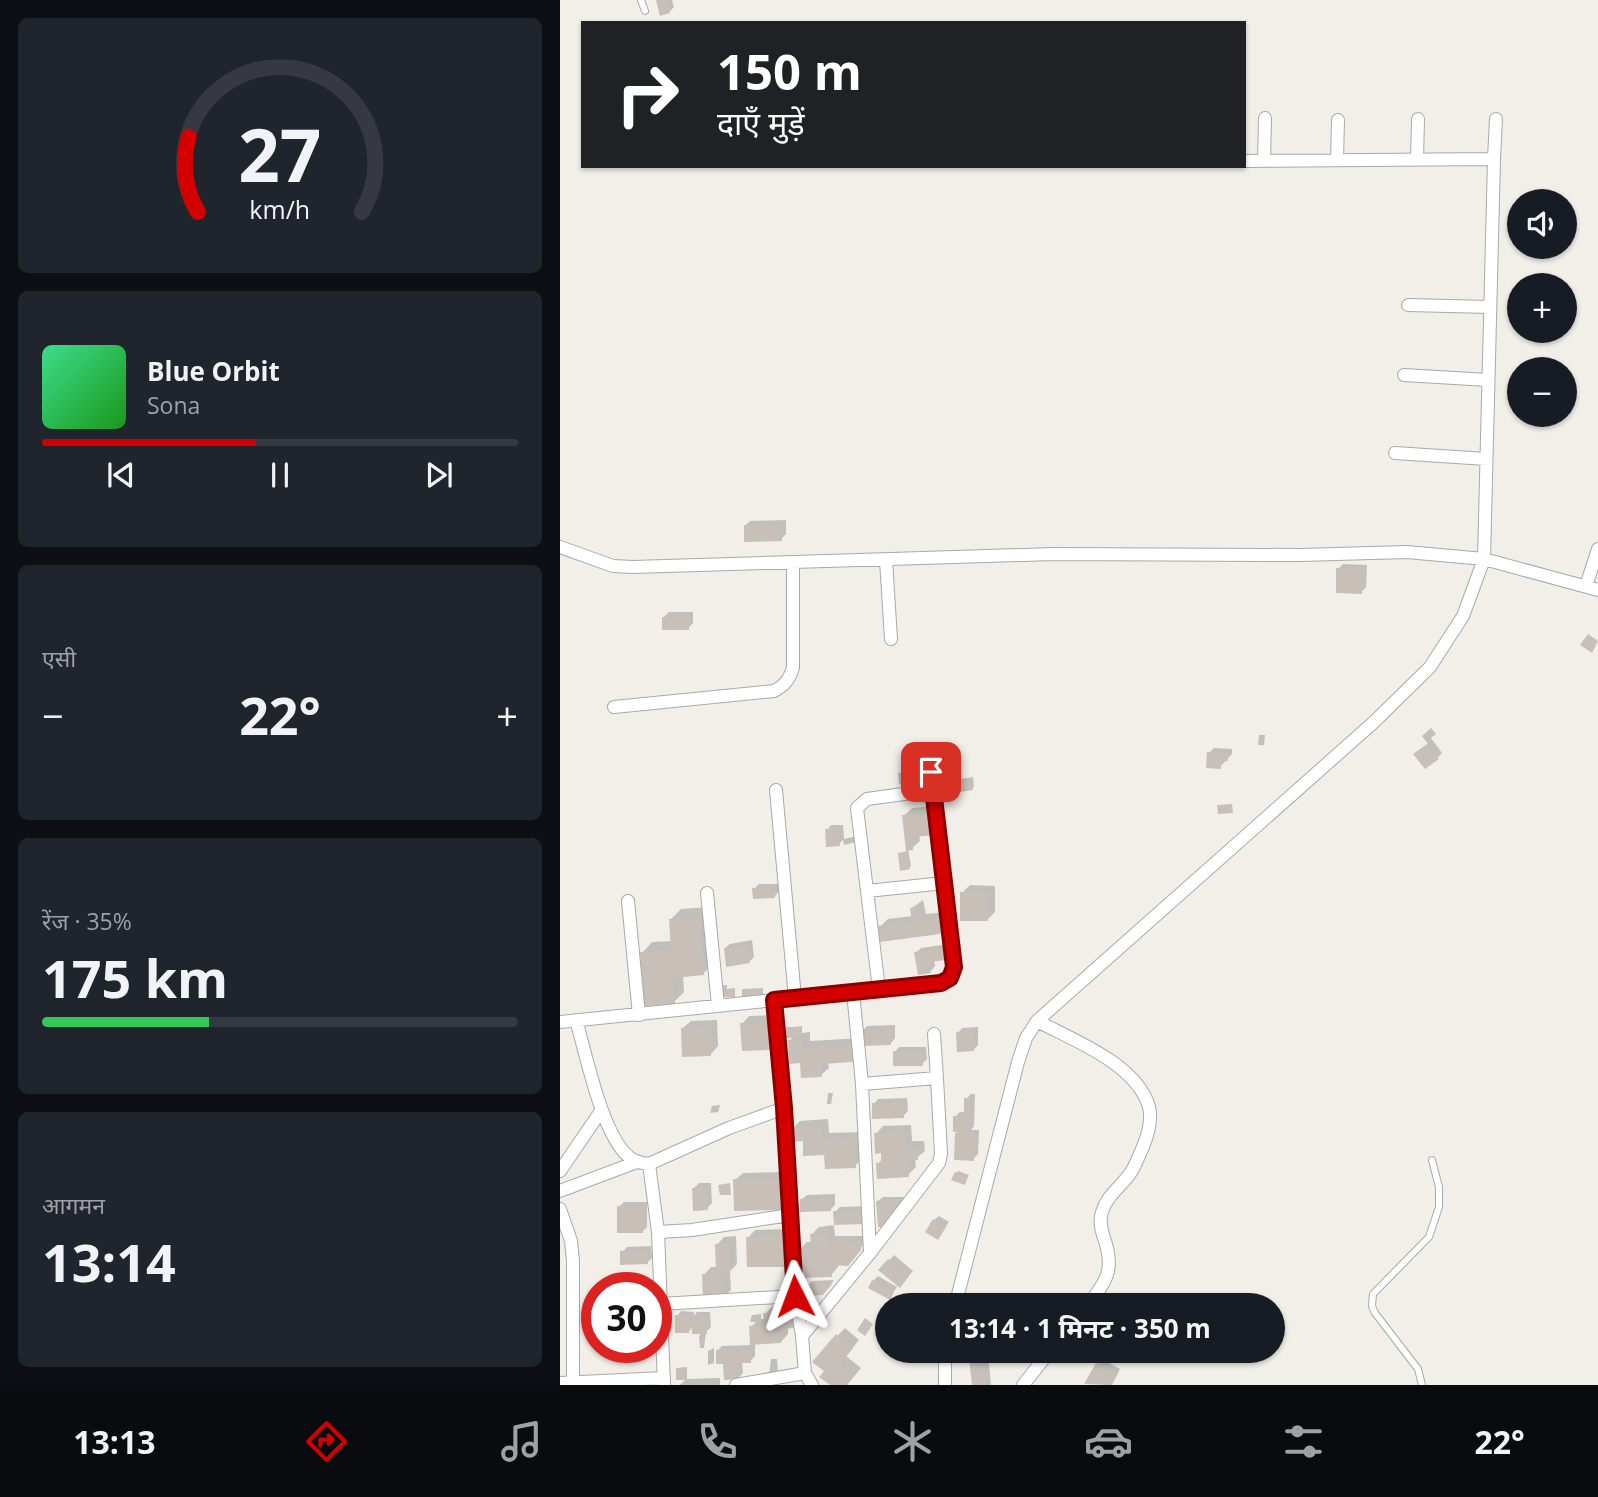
<!DOCTYPE html>
<html lang="hi">
<meta charset="utf-8">
<style>
body{margin:0;font-family:"Open Sans","Noto Sans Devanagari",sans-serif;background:#20242c;color:#f1f3f6;height:100vh;display:flex;flex-direction:column;font-size:26px;white-space:nowrap}
*{box-sizing:border-box;margin:0}
p{font-size:23px;color:#9ea1a6}
.icon{flex:none;width:38px;height:38px;fill:none;stroke:currentColor;stroke-width:2;stroke-linecap:round;stroke-linejoin:round}
.map{position:relative;flex:1;overflow:hidden}
.sheet{display:flex;flex-direction:column;gap:18px;padding:18px;background:#0d0f14;width:560px}
.sheet>*{flex:none}
.top-card{position:absolute;left:21px;top:21px;width:665px;height:147px;border-radius:0px;box-shadow:0 2px 5px #0004;background:#202124;color:#fff;overflow:hidden}
.buttons{position:absolute;left:947px;top:189px;display:grid;gap:14px}
.buttons a{display:grid;place-items:center;width:70px;height:70px;border-radius:50%;background:#171b24;box-shadow:0 2px 5px #0004;font-size:35px}
.speed{position:absolute;left:21px;top:1272px;display:flex;gap:14px;font-size:35px;font-weight:700;text-align:center}
.speed>*{display:grid;place-content:center;width:91px;height:91px;border-radius:50%;background:#171b24;box-shadow:0 2px 5px #0004;line-height:1}
.speed .limit{border:10px solid #d22;background:#fff;color:#111}
.pin{position:absolute;display:grid;place-items:center;width:60px;height:60px;color:#fff;margin:-30px;border-radius:14px;box-shadow:0 4px 10px #0006}
.me{position:absolute;width:77px;margin:-38px;rotate:357deg;stroke-linejoin:round;filter:drop-shadow(0 0 5px #0008)}
.turn{display:flex;align-items:center;gap:24px;height:147px;padding:0 21px;font-size:32px}
.turn .icon{width:91px;height:91px;stroke-width:2.5}
.turn b{display:block;font-size:49px;line-height:60px}
.big{font-size:52px;font-weight:700;line-height:1.1}
.sheet .tile{flex:1;display:flex;flex-direction:column;justify-content:center;gap:10px;min-width:0;padding:0 24px;border-radius:10px;background:#20242c}
.sheet .dial{align-items:center;gap:0}
.dial svg{height:182px;overflow:visible;fill:none;stroke:#363941;stroke-width:7;stroke-linecap:round;text-anchor:middle}
.dial text{fill:#f1f3f6;stroke:none}
.song{display:flex;align-items:center;gap:21px}
.cover{width:84px;height:84px;border-radius:10px;background:linear-gradient(135deg,hsl(150 70% 55%),hsl(120 70% 35%))}
.played{height:7px;border-radius:4px;background:linear-gradient(90deg,#d40000 45%,#363941 45%)}
.keys{display:flex;justify-content:space-around;direction:ltr}
.heat{display:flex;justify-content:space-between;align-items:center;font-size:38px;direction:ltr}
.charge{height:10px;border-radius:5px;background:linear-gradient(90deg,#34c759 35%,#363941 0)}
.trip{position:absolute;left:315px;top:1293px;width:410px;height:70px;border-radius:35px;background:#171b24;box-shadow:0 2px 5px #0004;font-weight:700;line-height:70px;text-align:center}
.dock{display:flex;height:112px;justify-content:space-around;align-items:center;background:#090b0e;color:#9ea1a6}
.dock .icon{width:49px;height:49px}
.dock .on{color:#d40000}
.dock b{font-size:32px;color:#f1f3f6}
main{display:flex;flex:1;min-height:0}
.map>svg:first-child{display:block}
</style>
<main>
<section class="sheet">
<div class="tile dial"><svg viewBox="0 0 100 80">
<path d="M14 69A42 42 0 1 1 86 69"/>
<path d="M14 69A42 42 0 0 1 10 36" stroke="#d40000"/>
<text x="50" y="56" font-size="32" font-weight="700">27</text>
<text x="50" y="72" font-size="11">km/h</text>
</svg></div>
<div class="tile">
<div class="song"><i class="cover"></i><div><b>Blue Orbit</b><p>Sona</p></div></div>
<div class="played"></div>
<div class="keys"><svg class="icon" aria-label="previous" viewBox="0 0 24 24"><path d="M18 5L8 12l10 7zM5 5v14"/></svg><svg class="icon" aria-label="pause" viewBox="0 0 24 24"><path d="M8 5v14M16 5v14"/></svg><svg class="icon" aria-label="next" viewBox="0 0 24 24"><path d="M6 5l10 7-10 7zM19 5v14"/></svg></div>
</div>
<div class="tile"><p>एसी</p>
<div class="heat"><a>−</a><b class="big">22°</b><a>+</a></div>
</div>
<div class="tile"><p>रेंज · 35%</p><b class="big">175 km</b><div class="charge"></div></div>
<div class="tile"><p>आगमन</p><b class="big">13:14</b></div>
</section>
<div class="map">
<svg width="1038" height="1385" viewBox="0 0 1038 1385">
<rect width="100%" height="100%" fill="#f2efe9"/>
<path fill="#0003" d="M98,0H112L114,7L109,12Z
M226,520V534L221,539L186,525L190,521Z
M783,564L807,565L806,587L801,592L778,569Z
M109,612H133V623L128,628L104,617Z
M871,728L876,734L871,738L882,753L878,757L860,750L868,744L862,736Z
M699,735H705L704,745H698Z
M654,748L672,749V754L660,767L649,753Z
M367,767L368,777L363,781L340,773L345,769Z
M413,777L414,787L412,788L400,780Z
M381,805L359,834L360,841L352,848L348,849L351,866L349,868L339,853L347,851L344,816L352,808Z
M271,825H283L284,839L297,836L296,842L284,845L283,840L279,844L267,830Z
M199,884H219V891L215,896L194,889Z
M410,885L435,886V912L427,920L402,893Z
M363,900L366,914L386,912L387,925L380,933L320,927L328,919L353,916L352,908Z
M149,907L153,963L143,974L123,975L124,992L114,1002L82,953L92,942L112,941L110,920L121,909Z
M192,940L194,957L189,962L165,948L170,944Z
M388,944L389,953L384,958L374,959L375,966L371,971L356,953L361,948Z
M216,1015L217,1040L210,1048L182,1024L189,1016Z
M157,1020L158,1046L151,1054L123,1028L131,1021Z
M335,1025V1038L331,1043L300,1044V1053L293,1060L268,1062L269,1068L261,1075L242,1061L230,1040L234,1036L227,1028L242,1026V1033L250,1032V1041L302,1038V1031L307,1026Z
M418,1027V1045L413,1050L398,1033L402,1028Z
M339,1047H366L367,1059L362,1064L335,1052Z
M268,1093H273L271,1104H267Z
M411,1094H415L414,1126L411,1130H419L418,1154L413,1159L396,1134L400,1130L395,1117L400,1112H405L406,1099Z
M347,1098L348,1111L343,1116L314,1104L318,1099Z
M160,1105L158,1112L150,1113L152,1106Z
M268,1119L269,1133L301,1132L302,1158L295,1166L266,1153L244,1139L233,1128L240,1121Z
M351,1125L352,1141H364L365,1151L355,1159L356,1167L348,1175L318,1164L323,1158L316,1134L323,1126Z
M398,1171L409,1175L405,1183L396,1173Z
M228,1172V1201L220,1208L175,1180L183,1173Z
M139,1183H151L152,1203L147,1208L134,1188Z
M275,1194V1205L270,1210L242,1199L247,1195Z
M323,1197H349L331,1220L318,1201Z
M64,1202H87V1227L82,1232L59,1207Z
M309,1206V1218L275,1212L280,1207Z
M379,1216L389,1222L377,1238L374,1220Z
M274,1225L275,1236H305V1243L287,1264H278V1267L271,1275L239,1250L247,1242H253L252,1234L259,1227Z
M232,1229L236,1257L188,1238L195,1230Z
M176,1236L177,1264L170,1271L171,1290L163,1298L144,1275L151,1267H158L157,1245L164,1237Z
M91,1246L92,1258L87,1263L62,1252L67,1247Z
M334,1255L353,1271L344,1281L321,1270Z
M318,1276L337,1287L329,1298L313,1281Z
M274,1280L268,1288L247,1286L252,1281Z
M242,1305L228,1327V1334L221,1342L195,1343V1356L190,1361H182L183,1373L178,1378L158,1350L162,1346L192,1345L191,1327L196,1322H190L192,1315L201,1314V1319H205V1314L213,1306Z
M121,1311L134,1312V1316L137,1312H150L151,1327L146,1332L144,1348H140L139,1336L143,1332L133,1327L129,1331L117,1316Z
M285,1328L299,1340L286,1356L301,1368L287,1385H272L266,1371L278,1335Z
M154,1348V1363L148,1365V1351Z
M354,1351H380L375,1356Z
M428,1354L431,1385H414L411,1360L416,1355Z
M211,1359H217L218,1372L209,1374Z
M542,1359L560,1369L552,1385L526,1383Z
M160,1378V1385H120L126,1379Z"/>
<path fill="#c7bfb8" d="M96,0H107L110,13L100,16Z
M222,524V541L184,542V525Z
M776,568L803,569L802,594L776,593Z
M129,616V630H102V617Z
M1028,634L1038,641L1032,653L1020,645Z
M867,744L879,759L865,769L853,754Z
M647,752L668,753V761L661,760V769L646,768Z
M363,771L364,783L339,784L338,773Z
M411,778L413,790L400,792L398,779Z
M672,804L673,813L658,814L657,805Z
M374,812L376,835L352,837L353,850L346,851L342,815Z
M265,829H279L280,846L266,847Z
M347,852L350,869L340,871L338,853Z
M192,888H215V898L193,899Z
M400,892L428,893V921H400Z
M356,907L359,921L379,918L380,934L320,942L318,926L352,922L350,908Z
M139,917L144,975L113,978L115,1004L84,1006L80,952L111,950L109,919Z
M187,944L190,963L166,967L164,948Z
M383,948L385,960L370,962L371,973L358,975L354,952Z
M162,985H167V989L175,988V997H162Z
M203,988V996L182,997V989Z
M209,1022L210,1050L182,1051L180,1023Z
M150,1026L151,1056L122,1057L121,1028Z
M226,1027H241V1038H226Z
M331,1029V1045L301,1046L300,1031Z
M413,1031L414,1051L397,1052L396,1032Z
M243,1039V1048L292,1045L293,1062L261,1064L262,1077L241,1078L240,1063L229,1064L228,1040Z
M333,1051H362L363,1066H333Z
M404,1098H411L410,1133L393,1132V1116H404Z
M343,1102L344,1118L312,1119V1103Z
M261,1126L262,1140L294,1138L296,1168L265,1169L264,1155L243,1156V1141L231,1142V1128Z
M344,1131L345,1148L357,1147L358,1160L348,1161L349,1177L317,1179L316,1163L321,1162V1153L315,1154L314,1133Z
M395,1133L415,1134L414,1161L394,1160Z
M395,1172L408,1176L405,1185L391,1180Z
M173,1179H221V1210L174,1211Z
M170,1183L171,1195H160L158,1185Z
M147,1187L148,1210L133,1211L132,1188Z
M271,1198V1211L240,1212V1199Z
M345,1199L326,1227H318L316,1201Z
M57,1206H83V1233H57Z
M305,1210V1224L274,1225L273,1211Z
M373,1219L386,1227L378,1240L365,1232Z
M267,1232L272,1277L241,1278L238,1249L251,1248L250,1234Z
M225,1236V1245H229L230,1267H187L186,1237Z
M287,1239V1242L301,1240V1250L288,1266L272,1265L270,1240Z
M169,1243L170,1274H163L164,1299L143,1300L142,1274L156,1273L155,1244Z
M87,1250L88,1264L60,1265V1251Z
M328,1259L349,1276L340,1288L318,1270Z
M312,1280L334,1292L330,1300L308,1288Z
M272,1284L263,1295L246,1296L245,1285Z
M235,1312V1328L221,1329V1343L190,1345L189,1326L204,1325L203,1313Z
M115,1315L130,1316L129,1333H115Z
M146,1316L147,1334H132L131,1317Z
M305,1318L313,1324L305,1336L297,1330Z
M276,1334L293,1348L280,1365L294,1376L287,1385H270L259,1377L264,1371L252,1362Z
M191,1349V1363H178V1379L164,1380L163,1364H156V1350Z
M424,1358L427,1385H412L409,1359Z
M536,1363L557,1375L551,1385L524,1384Z
M127,1367V1380H116V1368Z"/>
<g fill="none" stroke-linecap="round" stroke-linejoin="round">
<defs>
<path id="service" d="M81,0L85,11
M862,1385L858,1369L815,1313L812,1306L813,1294L869,1237L879,1207V1187L872,1160"/>
<path id="minor" d="M857,159L858,119
M934,159L936,119
M704,160L705,118
M777,160L778,120
M848,305L930,307
M844,375L928,380
M835,453L926,459
M0,547L53,566L73,567L493,554L741,555L847,552L924,559L1038,590
M326,560L331,639
M1026,586L1038,549
M54,707L214,691C225,685 229,680 233,668V562
M216,790L235,998
M307,891L297,808L307,799L373,790
M147,893L158,1006
M68,901L79,1015
M319,989L307,891L384,883
M214,1000L224,1108L235,1296L242,1336
M16,1020C26,1054 42,1135 69,1157C74,1162 82,1163 89,1164
M477,1021C513,1040 577,1064 589,1107C594,1127 581,1152 573,1169C564,1185 547,1194 542,1212C539,1221 541,1229 544,1238C555,1269 547,1281 527,1306
M0,1022L381,983L390,978L394,967L371,772
M374,1034L377,1078
M302,1084L377,1078L381,1154L379,1163L310,1253
M0,1171L41,1111
M0,1191L77,1162
M0,1209L11,1241L13,1261V1382
M98,1232L132,1230L230,1215
M101,1304L235,1296
M395,1306L458,1062L466,1038L477,1021L814,722L870,667L903,616L924,559L934,159L684,161
M0,1383L104,1378
M104,1385L98,1232L89,1164L169,1128L224,1108
M176,1385L245,1373
M252,1385L245,1373L242,1336L310,1253L302,1084L293,992
M385,1385V1351
M463,1385L490,1351"/>
</defs>
<use href="#service" stroke="#a9a9a9" stroke-width="8"/>
<use href="#minor" stroke="#a9a9a9" stroke-width="14"/>
<use href="#service" stroke="#fff" stroke-width="6"/>
<use href="#minor" stroke="#fff" stroke-width="12"/>
</g>
<g fill="none" stroke-linecap="round" stroke-linejoin="round">
<defs>
<path id="route" d="M235,1296L224,1108L214,1000L381,983L390,978L394,967L371,772"/>
</defs>
<use href="#route" stroke="#8a0000" stroke-width="18"/>
<use href="#route" stroke="#d40000" stroke-width="12"/>
</g>
</svg>
<div class="buttons">
<a><svg class="icon" aria-label="sound" viewBox="0 0 24 24"><path d="M4 9h4l5-4v14l-5-4H4zM17 9q2 3 0 6"/></svg></a>
<a>+</a>
<a>−</a>
</div>
<div class="speed"><div class="limit">30</div></div>
<div class="pin" style="left:371px;top:772px;background:#d93025"><svg class="icon" aria-label="arrive" viewBox="0 0 24 24"><path d="M6 21V4h12l-3 4 3 4H6"/></svg></div>
<svg class="me" style="left:235px;top:1296px" viewBox="-20 -20 40 40"><path d="M0-17L14 15 0 8-14 15z" fill="#d40000" stroke="#fff" stroke-width="4"/></svg>
<div class="trip">13:14 · 1 मिनट · 350 m</div>
<div class="top-card">
<div class="turn"><svg class="icon" aria-label="right" viewBox="0 0 24 24"><path d="M7 20v-9h11M14 6l5 5-5 5"/></svg><div><b>150 m</b>दाएँ मुड़ें</div></div>
</div>
</div>
</main>
<nav class="dock">
<b>13:13</b>
<svg class="icon on" aria-label="directions" viewBox="0 0 24 24"><path d="M12 3l9 9-9 9-9-9zM9 14v-3h6M13 9l2 2-2 2"/></svg>
<svg class="icon" aria-label="music" viewBox="0 0 24 24"><path d="M9 18V5l10-2v13"/><circle cx="6" cy="18" r="3"/><circle cx="16" cy="16" r="3"/></svg>
<svg class="icon" aria-label="phone" viewBox="0 0 24 24"><path d="M5 4h4l2 5-3 2q2 4 5 5l2-3 5 2v4C11 20 4 13 5 4z"/></svg>
<svg class="icon" aria-label="climate" viewBox="0 0 24 24"><path d="M12 3v18M4 7l16 10M4 17L20 7"/></svg>
<svg class="icon" aria-label="car" viewBox="0 0 24 24"><path d="M5 17H2v-5l4-1 3-4h7l3 4 3 1v5h-3M9 17h6M6 11h13"/><circle cx="7" cy="17" r="2"/><circle cx="17" cy="17" r="2"/></svg>
<svg class="icon" aria-label="filters" viewBox="0 0 24 24"><path d="M4 7h16M4 17h16"/><circle cx="9" cy="7" r="2"/><circle cx="15" cy="17" r="2"/></svg>
<b>22°</b>
</nav>
